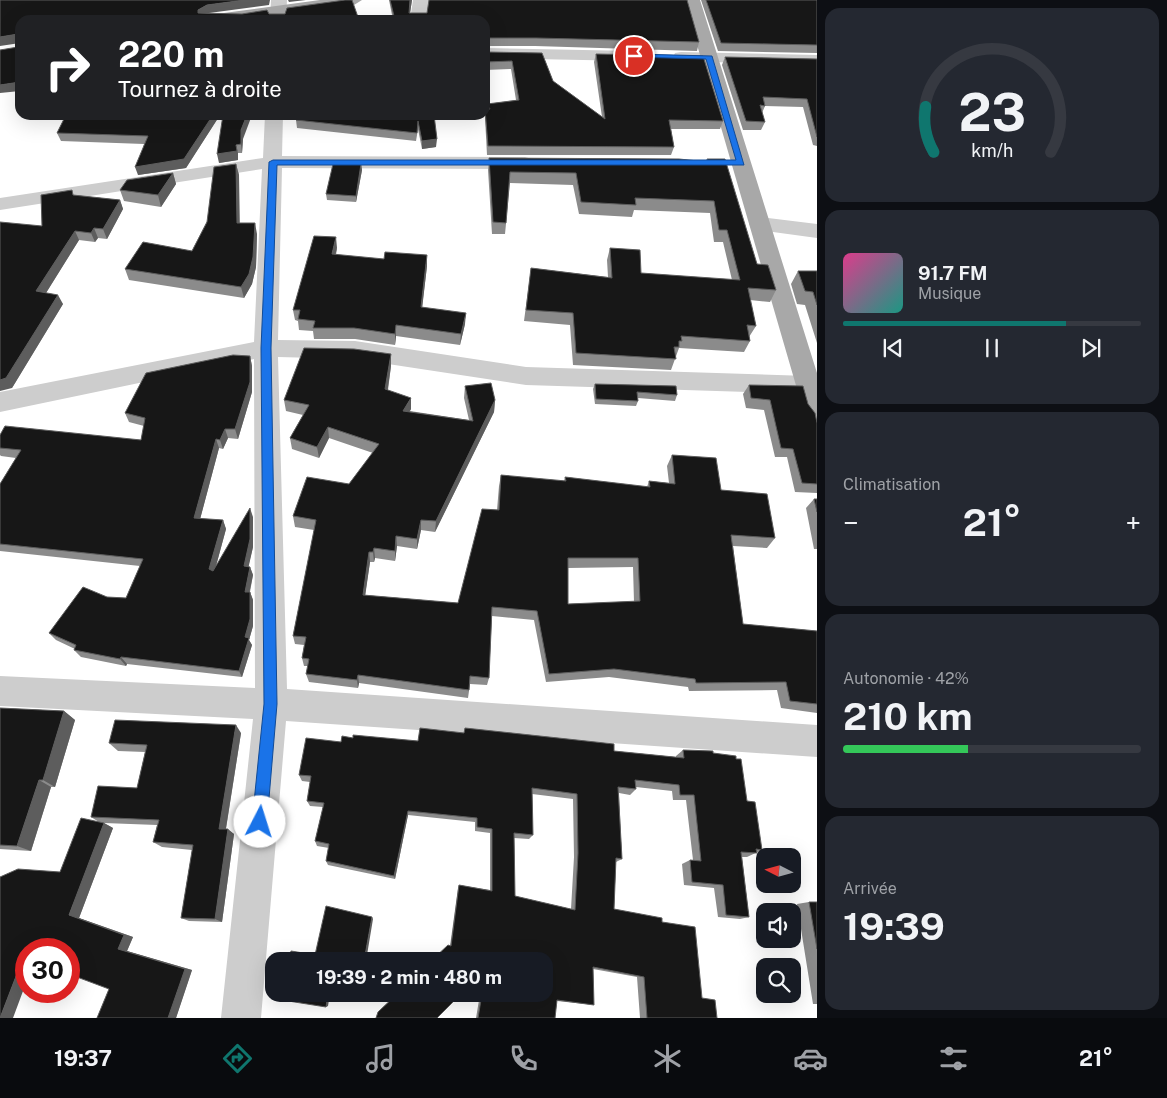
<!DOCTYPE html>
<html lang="fr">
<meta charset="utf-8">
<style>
body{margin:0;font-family:"Public Sans",sans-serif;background:#242831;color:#f1f3f6;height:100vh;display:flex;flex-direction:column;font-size:19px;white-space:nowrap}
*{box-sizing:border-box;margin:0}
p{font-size:16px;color:#9ea1a6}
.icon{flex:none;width:28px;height:28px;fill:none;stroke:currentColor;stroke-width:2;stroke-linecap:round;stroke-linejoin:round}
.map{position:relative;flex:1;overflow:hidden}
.panel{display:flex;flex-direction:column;gap:8px;padding:8px;background:#0d0f14;width:350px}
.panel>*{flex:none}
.guide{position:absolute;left:15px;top:15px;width:475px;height:105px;border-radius:15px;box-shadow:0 5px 20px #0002;background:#202124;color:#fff;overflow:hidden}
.needle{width:32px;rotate:276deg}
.controls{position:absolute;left:756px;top:848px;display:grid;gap:10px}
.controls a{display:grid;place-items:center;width:45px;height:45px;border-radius:10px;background:#171b24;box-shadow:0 5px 20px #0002;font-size:25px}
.speed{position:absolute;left:15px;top:938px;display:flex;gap:10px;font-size:25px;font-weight:700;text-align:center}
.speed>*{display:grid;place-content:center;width:65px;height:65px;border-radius:50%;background:#171b24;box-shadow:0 5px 20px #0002;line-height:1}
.speed .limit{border:8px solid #d22;background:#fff;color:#111}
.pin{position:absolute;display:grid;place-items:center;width:42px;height:42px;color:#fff;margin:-21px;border:2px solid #fff;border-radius:50%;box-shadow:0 1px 5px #0007}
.me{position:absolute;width:55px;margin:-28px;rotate:5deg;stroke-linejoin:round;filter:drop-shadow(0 0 4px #0008)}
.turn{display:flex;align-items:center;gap:18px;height:105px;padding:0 20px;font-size:22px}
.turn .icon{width:65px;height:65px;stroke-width:2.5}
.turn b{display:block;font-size:35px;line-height:42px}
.big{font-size:38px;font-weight:700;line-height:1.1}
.panel .widget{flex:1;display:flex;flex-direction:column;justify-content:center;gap:8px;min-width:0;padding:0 18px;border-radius:15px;background:#242831}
.panel .dial{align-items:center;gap:0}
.dial svg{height:130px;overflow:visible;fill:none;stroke:#363941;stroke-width:7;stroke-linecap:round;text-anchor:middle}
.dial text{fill:#f1f3f6;stroke:none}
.song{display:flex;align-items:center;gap:15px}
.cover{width:60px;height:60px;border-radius:8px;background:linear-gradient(135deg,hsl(330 70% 55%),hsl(170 70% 35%))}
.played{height:5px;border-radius:2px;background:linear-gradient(90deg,#0f766e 75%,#363941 75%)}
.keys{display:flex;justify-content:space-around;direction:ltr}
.heat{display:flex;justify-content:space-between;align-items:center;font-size:28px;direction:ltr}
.charge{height:8px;border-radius:4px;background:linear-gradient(90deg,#34c759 42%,#363941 0)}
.trip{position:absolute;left:265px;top:952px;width:288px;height:50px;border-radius:15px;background:#171b24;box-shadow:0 5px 20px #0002;font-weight:700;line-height:50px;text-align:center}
.menu{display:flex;height:80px;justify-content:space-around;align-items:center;background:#090b0e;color:#9ea1a6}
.menu .icon{width:35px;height:35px}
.menu .current{color:#0f766e}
.menu b{font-size:22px;color:#f1f3f6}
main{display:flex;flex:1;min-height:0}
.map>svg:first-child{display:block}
</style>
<main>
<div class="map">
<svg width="817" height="1018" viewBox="0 0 817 1018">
<rect width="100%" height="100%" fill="#fff"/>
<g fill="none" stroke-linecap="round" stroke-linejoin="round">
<path fill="#cdcdcd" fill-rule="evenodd" d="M271,0H287L286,20H270Z
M413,0H429L426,20H410Z
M485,48L633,51L639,52L641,56L639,60L633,61L485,58Z
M681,52L817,55V65L675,61L673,57L675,53Z
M265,115H283L282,156L525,157L532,159L535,163L532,167L525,169L282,168L278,340L355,341L526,367L808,376L817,379V392L808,394L526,385L355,359L278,357L287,689L817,725V757L286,721L261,1018H221L253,719L0,706V676L255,688L254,359L0,412V392L254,342L262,169L0,210V198L263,158Z
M759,217L817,224V238L752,229L749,224L752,219Z"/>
<path fill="#a8a8a8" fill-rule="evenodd" d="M320,0H362L354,5L243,20H201L209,15Z
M684,0H700L817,373V423L808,420L804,413Z"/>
</g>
<path fill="#8b8b8b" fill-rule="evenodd" d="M389,0H412L410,13H427L429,0H687L699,42L697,51L535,46H485V20H393Z
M701,0H817V53L718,51Z
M485,48L486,52L542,53L553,81L602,117L594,62L596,54L723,121L720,129H671L674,147L671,155H487L485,118V109H487V104L516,100L511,69L485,70Z
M725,57L817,59V146L813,145L803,107L765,106L762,113L765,122L761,130H743L722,65Z
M64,115H220L186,168L138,175L144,144L61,141L57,133L66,115Z
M434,115L436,147L422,149L418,129L416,141L297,128L296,120Z
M243,139L242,153H238V160L219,163Z
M489,158L706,161L707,159L757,264L776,290L770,302L750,300L756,326L749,337L750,341L744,352L679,348L671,370L573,365L570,325L524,321L531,268L608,277L607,260L610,248L641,273L732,280L723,242H714L710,213L634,210L632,217L579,214L573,185L510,183L505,234H492L488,170Z
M236,164L239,175V223L257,234L256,267L252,284L244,298L129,280L125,269L192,251Z
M361,164L362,170L356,202L327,200L326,194Z
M173,173L176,184L161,207L124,201L120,190Z
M75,195L120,200L123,209L107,239L98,238L95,242L79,240L46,293L63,304L12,388L42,226Z
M337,248L336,255L427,266L422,307L465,324L460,345L396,336L395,345L355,339H314L313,331L299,330L298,321L295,320L293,310Z
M798,271H817V343L805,305L797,304L791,284Z
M391,354V366L388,390L411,409L410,411L469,420L464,398L465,386L495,400L494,412L435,532L421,530L417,549L397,546L395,561L375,558L374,562H370L365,595L458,603L497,510L499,486L501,475L564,481L565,477L647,487L649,481L669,483L667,466L672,455L721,490L775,538L767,548L733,546L743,624L817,631V713L781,708L777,690L689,691L688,687L609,677L546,682L534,620L492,616L489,678L487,685L470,684L468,698L359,683L358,688L309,682L306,674L308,666H304L302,658L304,645L295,644L293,636L314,530L295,527L293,516L349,484L373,453L329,438L319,458L292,449L290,438L303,415L286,411L284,400ZM633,567L634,602L568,604V568Z
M250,356L252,366V392L238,439L228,438L223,449L219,448L200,519L223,520L226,529L216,566L253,517V547L248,567H250L253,575L250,592L253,600V626L249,640L252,645L242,677L127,664L126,666L81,657L74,650L75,649L56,640L49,633L107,597L126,598L140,566L0,551V484L16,458L1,456L0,455V435L141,440L144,426L129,422L125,413Z
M595,384L677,395L675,401L638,398V401L636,406L595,404L593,389Z
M749,385L808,404L817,423V493L795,492L787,457H775L764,410L746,408L743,394Z
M814,499H817V549H814L806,508Z
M0,708L64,711L75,720L55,787H51L31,851L0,849Z
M465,728L614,751L676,757V756L683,750L713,753L747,801L762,850L747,857H742L749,917L740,919L718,917L714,888L684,885L682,864L690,860H693L686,800H673L672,791L636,787V789L630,795L619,793L622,859L616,862L614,909L662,922L702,998L717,1018H640L637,977L593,969L594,1005L557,1001L555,1018H476L480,994H544L450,946L458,888L459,885L490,890V833L475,831V822L408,815L395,879L328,865L326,861L329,848L317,846L315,841L323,807L310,806L307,801L310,782L302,781L299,775L341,742L353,738L418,741L464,733ZM532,794L573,799L574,857L571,909L515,896L514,838L529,839L533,835Z
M241,733L226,829L234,834L222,922L189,921L181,918L192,850L162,847L153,842L157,825L104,823L113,828L79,918L133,937L127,951L192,970L176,1018H97L109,989L60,872L99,822L91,817L137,788L145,752L118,751L109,743Z
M809,902H817V1004H813L797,904Z"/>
<path fill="#5d5d5d" d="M245,0H270L269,5L209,13H198V10L207,5Z
M288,0H306L289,2Z
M410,0H412L409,20V13Z
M18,34L20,43L0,46V37Z
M20,82V91L0,93V85Z
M213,115H220L186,168L138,175L135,167Z
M247,115H252L243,139L242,153L241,144V130Z
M437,139L436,147L422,149V141Z
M236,145L238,153V160L219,163L217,154Z
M236,164L239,175L240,234L237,223Z
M361,164L362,170L356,202V196Z
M173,173L176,184L161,207L158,195Z
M120,200L123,209L107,239L103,229Z
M255,223L257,234L256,267L252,284L244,298L241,287Z
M94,228L98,238L95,242L91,233Z
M75,231L79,240L41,301L36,291Z
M336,237L337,248L333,265L332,254Z
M427,255V266L421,318V307Z
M58,295L63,304L12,388L0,391V380Z
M466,313L465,324L460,345L461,334Z
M396,325V336L395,345V334Z
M391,354V366L386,401L385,389Z
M250,356L252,366V392L238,439L235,429Z
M411,398V409L403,422V411Z
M495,400L494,412L435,532L436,521Z
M328,427L329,438L319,458L317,447Z
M225,429L228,438L223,449L220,440Z
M216,439L219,448L198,527L194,518Z
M250,508L253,517V547L247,574L244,566Z
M223,520L226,529L213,577L209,569Z
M421,520V530L417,549V539Z
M396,536L397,546L395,561V551Z
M374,548L375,558L374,562L373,552Z
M369,552L370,562L364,604L363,595Z
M250,567L253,575L248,599L245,592Z
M250,592L253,600V626L249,640L252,645L242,677L239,671L245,637Z
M121,657L127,664L126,666L120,659Z
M358,675L359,683L358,688L357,680Z
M64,711L75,720L55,787L43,780Z
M236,725L241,733L225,834L219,829Z
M39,780L51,787L31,851L17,846Z
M408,811V815L395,879L394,876Z
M104,823L113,828L79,918L133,937L127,951L192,970L176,1018H168L118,949L69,915Z
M228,829L234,834L222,922L215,919Z
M372,917L373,919L366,961H364Z
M23,958H26V983L13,1018H0Z
M328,994H330L328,1006L326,1007Z"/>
<path fill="#171717" stroke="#5d5d5d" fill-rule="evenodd" d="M0,0H245L207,5L198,10V13L242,14L267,10L269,14H285L287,8L345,0H352L359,20H20V82L0,85V50L18,47V34L0,37Z
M390,0H410L409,13H427L429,0H687L699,42L536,38H486L485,39V20H395Z
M706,0H817V45L721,43Z
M485,48L486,52L542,53L553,81L605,119L596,54L703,56L723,121L669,120L674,147L488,146L485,109H490L487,104L519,100L512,61L485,62Z
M725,57L817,59V137L807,99L763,97L765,106L760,105L765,122L746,121Z
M66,115H213L184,159L135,167L148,136L57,133Z
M223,115H247L241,130V144L236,145L237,151L217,154Z
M299,115H434L437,139L422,141L418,121L417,133L296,120Z
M489,158L679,159L708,162L707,159H725L757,264L768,265L776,290L748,288L756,326L747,325L750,341L681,336L682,341H679V347H674L676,359L576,353L573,313L526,310L531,268L612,278L610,248L640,250L641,273L740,280L727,230H719L714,201L635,198L636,205L581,202L576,173L510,172L506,223L493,222Z
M236,164L237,223H255L253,257L249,274L241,287L125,269L143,242L192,251L207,222L214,167Z
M333,164H361L356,196L326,194Z
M173,173L158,195L120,190L127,180Z
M72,190L73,195L120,200L103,229L94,228L91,233L75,231L36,291L58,295L6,378L0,380V222L42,226L41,195Z
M314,236L336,237L332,254L384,259L385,252L427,255L421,307L466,313L461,334L396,325L395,334L354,328H313L315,321L298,319L300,310H293Z
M798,271H817V305L813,292L805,291Z
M304,348L354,349L391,354L385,389L411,398L403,411L473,421L465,386L491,383L495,400L436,521L421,520L417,539L396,536L395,551L374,548L373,552H369L363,595L458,603L482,509L499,510L501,475L566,481L565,477L650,487L649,481L675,484L672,455L716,458L721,490L767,494L775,538L731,535L743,624L817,631V704L790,701L786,682L696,683L695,679L614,669L549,674L537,611L492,607L489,678L470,676L469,690L358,675L357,680L306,674L309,659L302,658L306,637L293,636L316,520L293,516L307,477L349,484L379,444L328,427L317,447L290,438L309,405L284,400ZM568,558H638L640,601L568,604Z
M233,355L250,356V382L235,429H225L220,440L216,439L194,518L223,520L209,569L213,571L250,508V539L244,566L250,567L245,592H250V619L245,637L249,638L239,671L121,657L120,659L74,650L76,645L49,633L83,587L107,597L126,598L143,559L0,544V484L21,450L0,448V435L5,426L141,440L145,418L125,413L146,373Z
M595,384L676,386L677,395L637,392L638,401L596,399Z
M749,385L803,386L808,404L815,413L817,423V484L802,483L793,449L781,448L770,400L751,398Z
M814,499H817V512Z
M0,708L64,711L43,780H39L17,846L0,845Z
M115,720L236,725L219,829H228L215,919L181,918L193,845L153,842L159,820L91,817L98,786L137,788L147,745L109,743Z
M420,728L464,733L465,728L614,744V751L684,758L683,750L713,751V753L736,756V759H741L747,801L755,802L762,850L756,849L757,853L741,852L749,917L726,915L723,885L692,882L690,860L701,861L694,795H680L679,785L635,780L636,789L618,787L622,859L616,858L614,909L662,918V922L695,927L702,998L715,1000L717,1018H647L644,977L593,967L594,1005L557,1000L555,1018H478L482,994H544V961H431L448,945L451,946L459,885L492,891V829L477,827V818L408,811L394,876L326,861L329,844L315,841L324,803L307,801L311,776L299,775L306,738L341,742L342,736L353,738V735L418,741ZM532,788L577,794L578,853L575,910L515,896L514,833L533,835Z
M81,818L104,823L69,915L124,935L118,949L185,969L168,1018H97L109,989L69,974V949H26V959L23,958L0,1018V877L18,869L60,872Z
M809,902H817V949Z
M326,906L372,917L364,961H289L291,951L315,955Z
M283,994H328L326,1007L282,1000Z
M343,994H365L364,997Z
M397,994H461L437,1018H376L378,1012Z"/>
<path fill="#1a73e8" stroke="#114b97" d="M634,54L712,56L744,165H277L271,348L277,704L267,822L265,827L260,829L254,827L252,822L264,704L261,348L269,162L273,160H736L706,59L632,57Z"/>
</svg>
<div class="controls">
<a><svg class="needle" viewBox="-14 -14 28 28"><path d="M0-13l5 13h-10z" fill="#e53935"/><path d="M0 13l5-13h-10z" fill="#9ea1a6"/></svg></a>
<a><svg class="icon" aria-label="sound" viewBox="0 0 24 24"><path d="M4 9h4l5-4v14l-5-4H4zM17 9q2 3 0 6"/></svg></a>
<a><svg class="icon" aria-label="search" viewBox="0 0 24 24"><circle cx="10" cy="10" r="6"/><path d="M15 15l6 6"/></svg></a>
</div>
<div class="speed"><div class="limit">30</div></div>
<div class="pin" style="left:634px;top:56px;background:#d93025"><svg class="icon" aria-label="arrive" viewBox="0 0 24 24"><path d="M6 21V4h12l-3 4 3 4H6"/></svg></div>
<svg class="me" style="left:260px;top:822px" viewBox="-20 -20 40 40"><circle r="19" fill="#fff"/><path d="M0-13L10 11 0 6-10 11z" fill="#1a73e8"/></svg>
<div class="trip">19:39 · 2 min · 480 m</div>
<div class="guide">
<div class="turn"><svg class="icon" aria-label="right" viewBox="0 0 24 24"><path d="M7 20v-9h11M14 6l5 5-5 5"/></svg><div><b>220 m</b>Tournez à droite</div></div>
</div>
</div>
<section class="panel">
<div class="widget dial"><svg viewBox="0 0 100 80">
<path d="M14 69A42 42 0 1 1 86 69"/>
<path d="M14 69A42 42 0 0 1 9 41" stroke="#0f766e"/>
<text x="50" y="56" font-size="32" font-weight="700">23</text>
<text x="50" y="72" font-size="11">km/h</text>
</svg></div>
<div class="widget">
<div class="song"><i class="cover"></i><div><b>91.7 FM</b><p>Musique</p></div></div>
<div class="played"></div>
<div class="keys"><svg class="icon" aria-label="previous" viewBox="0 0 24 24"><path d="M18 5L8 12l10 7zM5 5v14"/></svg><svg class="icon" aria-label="pause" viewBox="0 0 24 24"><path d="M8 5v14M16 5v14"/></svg><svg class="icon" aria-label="next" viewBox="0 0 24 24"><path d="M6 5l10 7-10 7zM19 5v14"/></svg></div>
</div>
<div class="widget"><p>Climatisation</p>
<div class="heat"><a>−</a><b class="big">21°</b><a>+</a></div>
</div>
<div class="widget"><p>Autonomie · 42%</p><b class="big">210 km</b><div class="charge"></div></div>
<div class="widget"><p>Arrivée</p><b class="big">19:39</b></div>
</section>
</main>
<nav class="menu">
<b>19:37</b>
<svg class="icon current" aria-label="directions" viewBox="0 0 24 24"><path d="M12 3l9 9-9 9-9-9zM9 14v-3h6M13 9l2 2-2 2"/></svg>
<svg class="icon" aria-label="music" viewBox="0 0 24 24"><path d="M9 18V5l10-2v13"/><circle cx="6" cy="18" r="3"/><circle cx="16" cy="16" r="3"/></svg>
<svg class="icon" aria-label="phone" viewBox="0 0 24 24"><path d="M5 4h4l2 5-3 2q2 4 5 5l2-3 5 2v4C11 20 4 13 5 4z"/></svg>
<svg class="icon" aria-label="climate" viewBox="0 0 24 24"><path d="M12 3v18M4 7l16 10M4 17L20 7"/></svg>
<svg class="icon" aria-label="car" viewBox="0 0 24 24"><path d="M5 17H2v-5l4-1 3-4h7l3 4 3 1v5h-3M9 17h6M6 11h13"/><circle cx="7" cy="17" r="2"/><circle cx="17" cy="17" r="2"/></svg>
<svg class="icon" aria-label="filters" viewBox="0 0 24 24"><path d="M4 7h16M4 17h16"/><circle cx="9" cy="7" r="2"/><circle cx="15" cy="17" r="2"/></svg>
<b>21°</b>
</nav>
